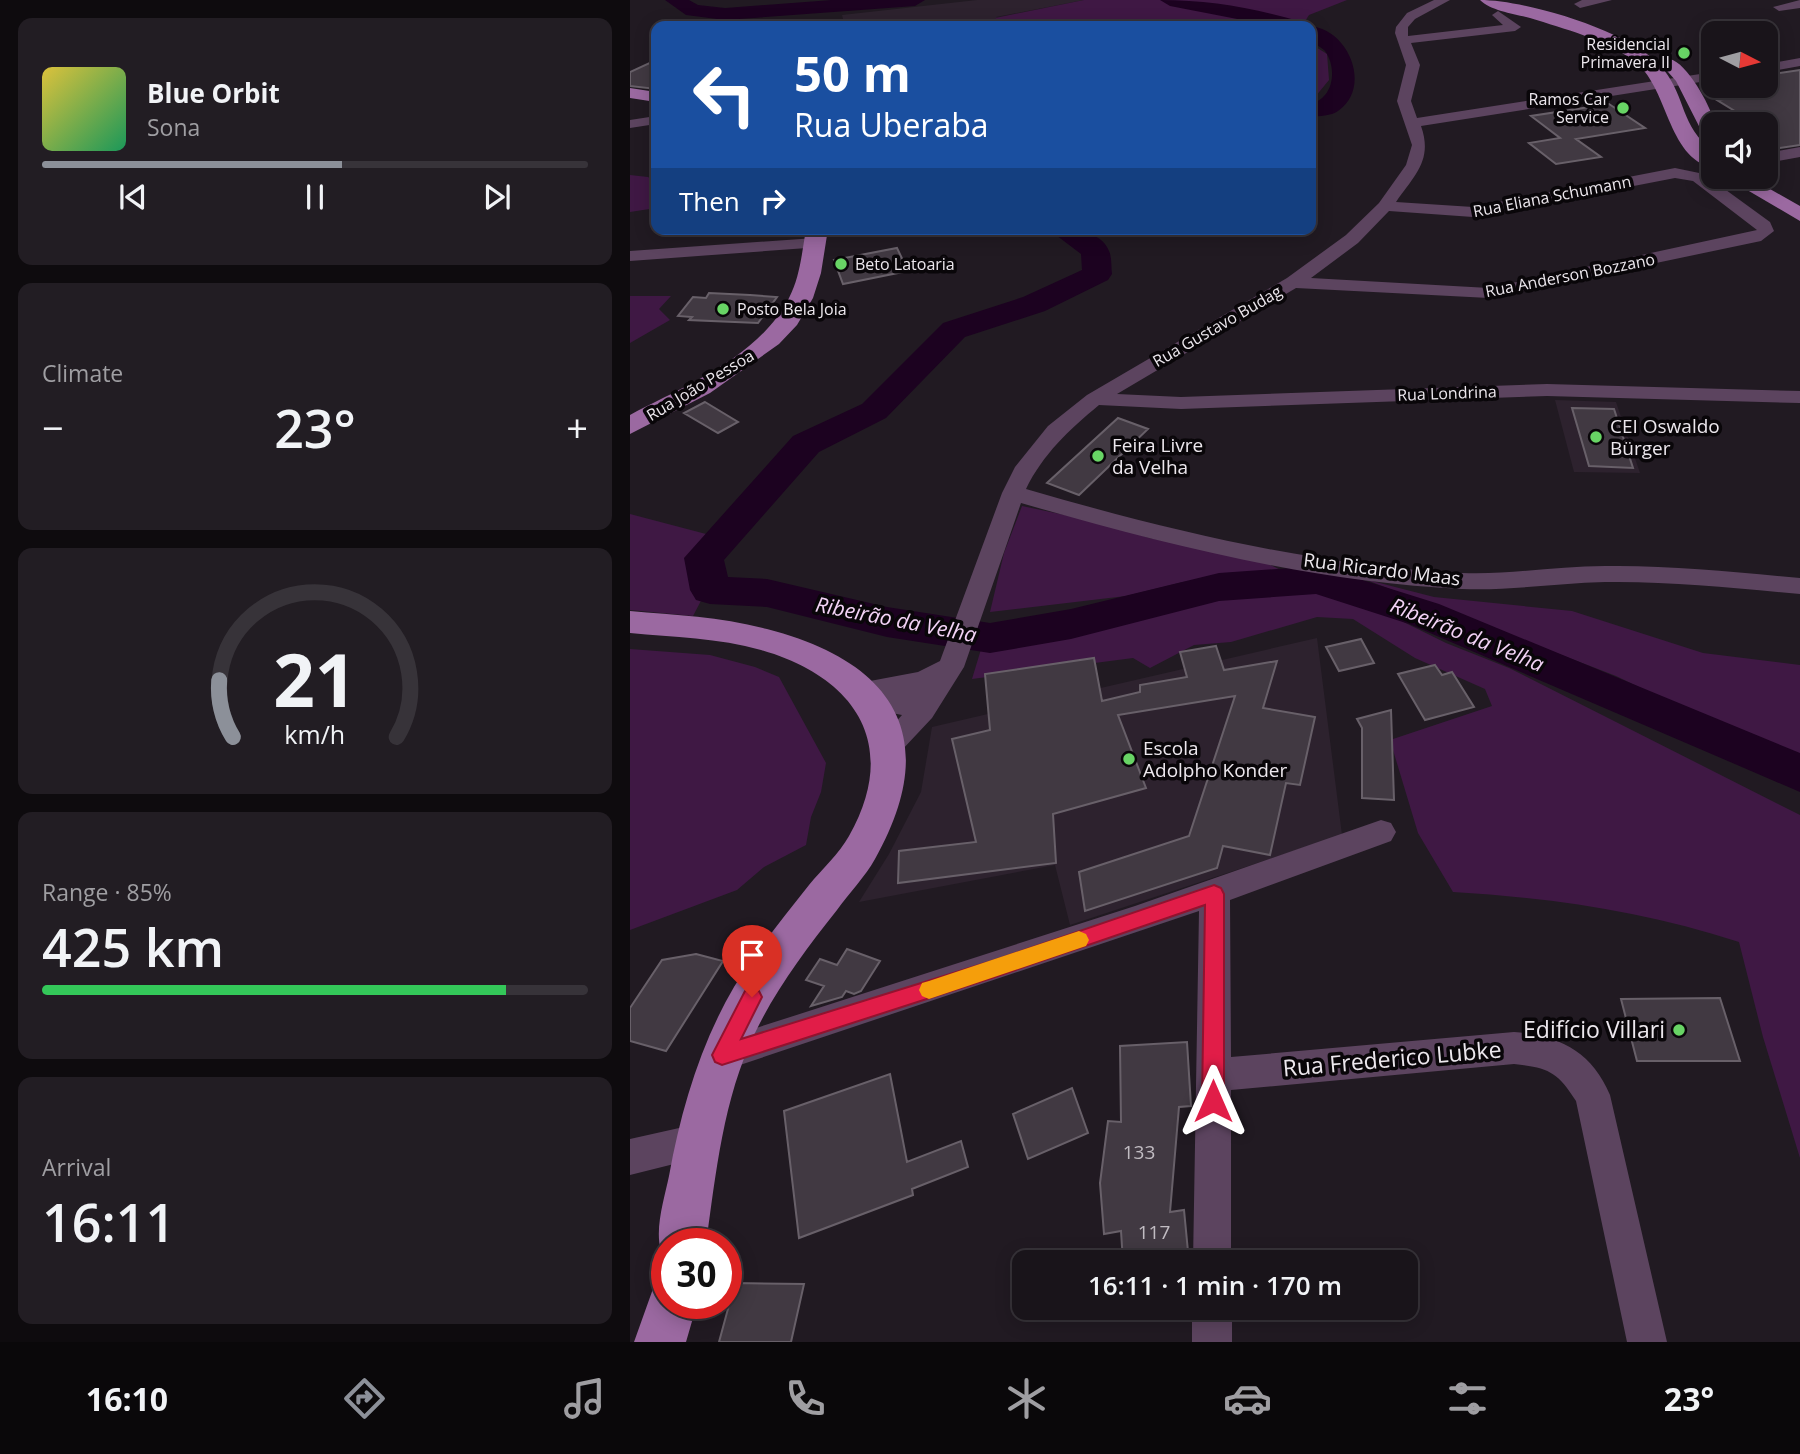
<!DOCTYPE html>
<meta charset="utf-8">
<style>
body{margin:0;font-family:"Open Sans",sans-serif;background:#221d23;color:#f1f3f6;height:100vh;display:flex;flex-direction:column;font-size:26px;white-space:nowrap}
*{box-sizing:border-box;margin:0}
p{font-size:23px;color:#9f9ea2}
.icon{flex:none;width:38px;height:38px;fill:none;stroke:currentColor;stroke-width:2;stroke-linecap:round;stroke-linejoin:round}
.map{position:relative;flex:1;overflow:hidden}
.panel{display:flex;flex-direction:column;gap:18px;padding:18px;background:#0e0b0e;width:630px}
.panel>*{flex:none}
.top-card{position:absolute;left:21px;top:21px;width:665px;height:214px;border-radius:14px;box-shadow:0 4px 18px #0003,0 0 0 2px #373339;background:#1a4fa0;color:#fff;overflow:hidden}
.needle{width:46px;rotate:96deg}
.controls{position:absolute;left:1071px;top:21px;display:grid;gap:14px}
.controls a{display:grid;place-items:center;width:77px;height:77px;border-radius:14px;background:#19141a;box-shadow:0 4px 18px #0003,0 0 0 2px #373339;font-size:35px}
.speed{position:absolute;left:21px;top:1228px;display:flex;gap:14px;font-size:35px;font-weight:700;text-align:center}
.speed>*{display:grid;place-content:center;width:91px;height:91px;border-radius:50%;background:#19141a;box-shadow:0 4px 18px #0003,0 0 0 2px #373339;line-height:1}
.speed .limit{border:10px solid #d22;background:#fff;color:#111}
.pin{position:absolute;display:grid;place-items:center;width:60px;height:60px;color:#fff;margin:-72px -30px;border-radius:50% 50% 50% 0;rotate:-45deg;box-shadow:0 0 7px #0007}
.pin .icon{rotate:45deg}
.me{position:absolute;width:77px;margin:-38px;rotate:0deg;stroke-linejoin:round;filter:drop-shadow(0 0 5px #0008)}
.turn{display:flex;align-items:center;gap:24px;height:147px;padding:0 28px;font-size:32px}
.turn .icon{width:91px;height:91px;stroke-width:2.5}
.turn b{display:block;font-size:49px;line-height:60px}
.then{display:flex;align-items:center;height:66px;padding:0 28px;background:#0003;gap:14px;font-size:26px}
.big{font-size:52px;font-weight:600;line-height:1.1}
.panel .widget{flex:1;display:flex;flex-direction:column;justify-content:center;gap:10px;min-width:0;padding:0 24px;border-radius:14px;background:#221d23}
.panel .dial{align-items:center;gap:0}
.dial svg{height:182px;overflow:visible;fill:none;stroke:#373339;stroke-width:7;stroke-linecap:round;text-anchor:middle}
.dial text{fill:#f1f3f6;stroke:none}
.song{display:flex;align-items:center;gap:21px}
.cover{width:84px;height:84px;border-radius:10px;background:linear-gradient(135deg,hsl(50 70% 55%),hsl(150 70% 35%))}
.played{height:7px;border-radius:4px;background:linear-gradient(90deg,#8c9099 55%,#373339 55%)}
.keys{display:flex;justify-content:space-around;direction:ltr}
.heat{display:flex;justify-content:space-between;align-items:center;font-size:38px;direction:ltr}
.charge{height:10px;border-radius:5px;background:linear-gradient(90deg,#34c759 85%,#373339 0)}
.trip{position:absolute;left:382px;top:1250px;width:406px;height:70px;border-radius:14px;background:#19141a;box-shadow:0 4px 18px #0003,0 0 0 2px #373339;font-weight:600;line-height:70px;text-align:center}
.menu{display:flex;height:112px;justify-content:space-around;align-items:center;background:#0a080a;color:#9f9ea2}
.menu .icon{width:49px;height:49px}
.menu .current{color:#8c9099}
.menu b{font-size:32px;color:#f1f3f6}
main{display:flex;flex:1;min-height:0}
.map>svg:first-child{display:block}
</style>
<main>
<section class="panel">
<div class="widget">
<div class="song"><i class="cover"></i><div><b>Blue Orbit</b><p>Sona</p></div></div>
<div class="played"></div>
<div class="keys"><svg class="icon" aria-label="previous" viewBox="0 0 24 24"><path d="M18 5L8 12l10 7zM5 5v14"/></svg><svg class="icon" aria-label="pause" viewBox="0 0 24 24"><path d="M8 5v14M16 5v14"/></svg><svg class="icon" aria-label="next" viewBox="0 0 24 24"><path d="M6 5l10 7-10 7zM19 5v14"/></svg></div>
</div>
<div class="widget"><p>Climate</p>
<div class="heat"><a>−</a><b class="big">23°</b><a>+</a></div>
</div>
<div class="widget dial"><svg viewBox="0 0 100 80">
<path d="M14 69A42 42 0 1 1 86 69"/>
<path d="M14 69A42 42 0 0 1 8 44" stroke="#8c9099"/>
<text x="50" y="56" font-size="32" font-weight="700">21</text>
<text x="50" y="72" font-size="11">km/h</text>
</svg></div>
<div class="widget"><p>Range · 85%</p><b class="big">425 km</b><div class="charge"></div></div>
<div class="widget"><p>Arrival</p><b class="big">16:11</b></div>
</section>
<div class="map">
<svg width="1170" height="1342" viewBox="0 0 1170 1342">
<rect width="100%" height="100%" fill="#211a22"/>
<path fill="#2d222e" d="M347,0H454L366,17L378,26H133L213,19L212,15Z
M925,400L986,402L1010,473L944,472Z
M687,638L712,835L440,925L425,865L229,902L259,854L291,792L302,727Z"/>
<path fill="#3f1844" d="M454,0H717L679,15L672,26H378L365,18Z
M681,44L697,54L699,80L685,97L681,98Z
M0,175L18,177L26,182V208L0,212Z
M0,296H41L29,309L40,320L0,343Z
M392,506L478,524L519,538L628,559L659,574L553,582L496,596L360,612L374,553Z
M0,514L76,534L60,568L65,587L74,595L63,616L0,610Z
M734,579L804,597L942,611L1073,653L1170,665V756L1096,729L986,676Z
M681,586L739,605L816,643L879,668L1170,815V1158L1133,1037L1109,942C1014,911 922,898 823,892L788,833L760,740L862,706L855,689L785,658L723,619L687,617L601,642L564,645L520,668L503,658L342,679L352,646L476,624L573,601Z
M0,649L80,655L125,667L149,677L196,763L191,792L181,817L176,845L134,867L107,890L0,930Z"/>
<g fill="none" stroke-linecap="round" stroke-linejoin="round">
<path fill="#1c0220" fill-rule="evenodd" d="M35,0H59L68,5L95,8L202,0H295L285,6L95,20L56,15Z
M530,0C580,0 624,8 672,22L676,26H643L540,6Z
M678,26C718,27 743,87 708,111C701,116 689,116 681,117V103C703,99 708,69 695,51C692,48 685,44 681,41Z
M418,229C437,229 471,229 479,251C482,257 481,267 482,274L478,280L415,311L335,337L256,418L189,452L94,560L98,577L137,579L257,607L360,623L441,609L589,573L688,566L809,604L1170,753V792L779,624L686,594L589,601L441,639L360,653L257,637L137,607L80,604L66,600L60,590L54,558L163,436L232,404L313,323L393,297L452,270L451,254Z"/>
</g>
<path fill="#413942" stroke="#686069" stroke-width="2" d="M26,60V89L0,86V72Z
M1170,70V145L1136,150V135L1142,134L1136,130V124H1126L1087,100L1136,93V75Z
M979,104L1015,128L946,139L971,157L926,164L899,143L930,138L901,116Z
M267,248L278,271L213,284L204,260Z
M79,293L120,295L147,297L128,323L59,320L62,317L48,316L63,297L76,298Z
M75,402L108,422L88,433L54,413Z
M942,408L984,409L1003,468L959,466Z
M488,418L518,429L449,495L417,483Z
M731,639L744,663L709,671L696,647Z
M586,646L594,670L647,661L633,708L685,717L670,785L656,783L640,855L593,846L587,868L455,911L449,872L559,836L605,696L488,715L516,788L423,814L426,863L268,883L269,851L346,842L322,739L360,730L355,674L464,658L472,701L510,692V685L557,677L550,652Z
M805,665L812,675L822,672L844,707L795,720L768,674Z
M761,710L764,800L732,798V728L727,719Z
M217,949L250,961L231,991L224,994L216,991L212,997L181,1006L194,986L176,980L190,959L207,965Z
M66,954L93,961L36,1051L0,1041V1008L32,960Z
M1090,998L1110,1061H1007L991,999Z
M557,1042L561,1106L549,1107L540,1212L554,1210L559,1262H493L491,1231L474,1234L470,1183L478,1121L491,1122L490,1046Z
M260,1074L277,1162L331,1141L338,1167L282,1189L283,1195L169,1238L154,1111Z
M442,1088L458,1133L398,1159L383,1114Z
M105,1283L174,1284L161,1342H89Z"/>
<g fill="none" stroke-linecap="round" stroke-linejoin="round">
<path fill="#5c445f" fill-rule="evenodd" d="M804,0H820L785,19L778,27V36L873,25L862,15L868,11L891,27L885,31L781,43L790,65L781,101L787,118L1083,72V80L791,126C803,160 785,175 766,202L843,207L1045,168L1074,174L1140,222L1144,231L1131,241L859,298L666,288L487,394L551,397L917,384L1170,391V403L917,396L551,409L469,405C439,430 413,454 396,489C537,530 685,566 832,573C879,575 927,566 975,566C1040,565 1105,572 1170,578V594C1105,588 1040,581 975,582C927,583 879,591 832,589C683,582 533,544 391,503L334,667L302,718L271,751L261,754L251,751L247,743L272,715L231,707L220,691L224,684L288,672L310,661L372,493L385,467L418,426L457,395L657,278L716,235L749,203L776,165L782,145L767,101L776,65L765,33L766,27L777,13ZM1045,178L1063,181L1127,230L859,288L681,278L728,243L759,211L843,217Z
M982,0L950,8L944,4L952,0Z
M1170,0V8L1149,11L1143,7Z
M1170,58V66L1136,72V64Z
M26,116V124L0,128V120Z
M1170,147V157L1136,163V153Z
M185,238L194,243L191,247L0,261V251Z
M751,820L761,823L766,832L761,841L600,900L601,1057L884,1032C930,1036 961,1051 980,1095L1037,1342H997L946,1101C927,1071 918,1068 884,1064L601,1090V1262H563L569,911L92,1071L80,1067L75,1055L80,1043L92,1039L505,906Z
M67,1124L80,1129L85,1142L80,1155L0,1175V1139Z
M562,1307H602V1342H562Z"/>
<path fill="#9b69a1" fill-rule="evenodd" d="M850,0C897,0 1005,32 1034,70C1057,100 1049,123 1083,152V168C1036,157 1039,86 1003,60C973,39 935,29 900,18C885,14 861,11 850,0Z
M1040,59C1057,63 1080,105 1084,121C1084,124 1083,136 1083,142L1074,136L1046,81L1031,64Z
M0,88L26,92V102L0,98Z
M1095,177H1119L1170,206V221Z
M176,229H198L191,273L183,298L167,325L149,344L80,393L0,434V415C55,386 129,357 159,298C170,277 172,252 176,229Z
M0,611C46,615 92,617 137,629C265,662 313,738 245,859C235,877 219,893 207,910C176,949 146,989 125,1033C93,1099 86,1173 76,1244H37V1262C20,1241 34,1201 39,1176C51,1110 70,1045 104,987C126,951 153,918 179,885C192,869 209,854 219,836C271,744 225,677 131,650C89,638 43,637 0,633Z
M37,1281V1304H67L56,1342H4L24,1286Z"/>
</g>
<path fill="#e11d48" stroke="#92132f" stroke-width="2" d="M584,885L591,888L594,894V1101L591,1109L583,1112L575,1109L572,1101L575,905L365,977L92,1065L85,1062L82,1055L115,991L122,988L129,991L132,997L111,1039L365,960Z"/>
<path fill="#f59e0b" d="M449,931L456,934L459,940L456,946L299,999L292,996L289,990L292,983L299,981Z"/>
<g fill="#68d465" stroke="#090609" stroke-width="2.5">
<circle cx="1054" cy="53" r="7"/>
<circle cx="993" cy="108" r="7"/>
<circle cx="211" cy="264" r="7"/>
<circle cx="93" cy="309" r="7"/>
<circle cx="966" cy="437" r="7"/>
<circle cx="468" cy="456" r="7"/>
<circle cx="499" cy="759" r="7"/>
<circle cx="1049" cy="1030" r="7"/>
</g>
<g text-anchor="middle" stroke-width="7" stroke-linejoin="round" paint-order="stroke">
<g font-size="16" fill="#ece7ed" stroke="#090609" text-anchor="end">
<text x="1040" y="50">Residencial<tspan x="1040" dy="18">Primavera II</tspan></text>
<text x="979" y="105">Ramos Car<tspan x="979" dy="18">Service</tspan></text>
<text x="225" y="270" text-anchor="start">Beto Latoaria</text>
<text x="107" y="315" text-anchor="start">Posto Bela Joia</text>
</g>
<g font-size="16" fill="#ece7ed" stroke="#090609">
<text transform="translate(922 196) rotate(-11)" y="6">Rua Eliana Schumann</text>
<text transform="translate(940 275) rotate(-11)" y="6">Rua Anderson Bozzano</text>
<text transform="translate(587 326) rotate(-30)" y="6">Rua Gustavo Budag</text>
<text transform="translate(70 385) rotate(-31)" y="6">Rua João Pessoa</text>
<text transform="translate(817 393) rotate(-2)" y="6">Rua Londrina</text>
</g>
<g font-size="19" fill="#ece7ed" stroke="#090609" text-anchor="start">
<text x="980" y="433">CEI Oswaldo<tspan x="980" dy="22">Bürger</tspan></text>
<text x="482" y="452">Feira Livre<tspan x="482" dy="22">da Velha</tspan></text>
<text x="513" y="755">Escola<tspan x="513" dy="22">Adolpho Konder</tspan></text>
</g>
<g font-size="19" fill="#ece7ed" stroke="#090609">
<text transform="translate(752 569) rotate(7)" y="7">Rua Ricardo Maas</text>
</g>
<g font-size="19" fill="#c1bcc2">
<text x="509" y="1159">133</text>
<text x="524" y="1239">117</text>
</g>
<g font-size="21" font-style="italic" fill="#f3d3f6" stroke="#090609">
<text transform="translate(266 620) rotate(11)" y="7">Ribeirão da Velha</text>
<text transform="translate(837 635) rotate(22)" y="7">Ribeirão da Velha</text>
</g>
<g font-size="23" fill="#ece7ed" stroke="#090609" text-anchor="end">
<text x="1035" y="1038">Edifício Villari</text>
</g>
<g font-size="23" fill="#ece7ed" stroke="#090609">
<text transform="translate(762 1059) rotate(-5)" y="8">Rua Frederico Lubke</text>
</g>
</g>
</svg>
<div class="controls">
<a><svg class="needle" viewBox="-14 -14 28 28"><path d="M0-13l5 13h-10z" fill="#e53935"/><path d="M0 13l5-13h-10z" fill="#9f9ea2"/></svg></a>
<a><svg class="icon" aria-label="sound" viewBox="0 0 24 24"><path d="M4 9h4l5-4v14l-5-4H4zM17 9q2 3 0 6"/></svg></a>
</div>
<div class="speed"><div class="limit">30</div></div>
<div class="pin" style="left:122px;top:997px;background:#d93025"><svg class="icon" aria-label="arrive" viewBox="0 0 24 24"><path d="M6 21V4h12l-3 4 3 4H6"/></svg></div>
<svg class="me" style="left:583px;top:1101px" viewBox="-20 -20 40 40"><path d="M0-17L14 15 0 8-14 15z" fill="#e11d48" stroke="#fff" stroke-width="4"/></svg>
<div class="trip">16:11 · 1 min · 170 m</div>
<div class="top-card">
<div class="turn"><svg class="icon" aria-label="left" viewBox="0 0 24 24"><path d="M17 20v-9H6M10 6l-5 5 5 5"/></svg><div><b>50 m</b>Rua Uberaba</div></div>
<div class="then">Then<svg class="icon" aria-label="right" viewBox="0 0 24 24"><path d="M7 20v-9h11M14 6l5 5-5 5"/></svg></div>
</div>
</div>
</main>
<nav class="menu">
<b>16:10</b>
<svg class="icon current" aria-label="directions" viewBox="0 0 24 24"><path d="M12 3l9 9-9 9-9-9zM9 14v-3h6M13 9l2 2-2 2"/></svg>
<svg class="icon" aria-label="music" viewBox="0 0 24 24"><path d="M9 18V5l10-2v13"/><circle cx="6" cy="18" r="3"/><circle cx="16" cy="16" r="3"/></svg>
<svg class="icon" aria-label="phone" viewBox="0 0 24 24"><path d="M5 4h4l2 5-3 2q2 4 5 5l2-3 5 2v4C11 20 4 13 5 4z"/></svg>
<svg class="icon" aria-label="climate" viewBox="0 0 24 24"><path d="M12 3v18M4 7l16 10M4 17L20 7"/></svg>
<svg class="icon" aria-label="car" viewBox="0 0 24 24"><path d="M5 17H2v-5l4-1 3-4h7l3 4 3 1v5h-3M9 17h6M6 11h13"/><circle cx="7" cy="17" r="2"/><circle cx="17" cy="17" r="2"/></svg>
<svg class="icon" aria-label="filters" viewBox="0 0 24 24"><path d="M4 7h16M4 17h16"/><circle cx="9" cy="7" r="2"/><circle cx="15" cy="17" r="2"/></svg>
<b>23°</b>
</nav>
